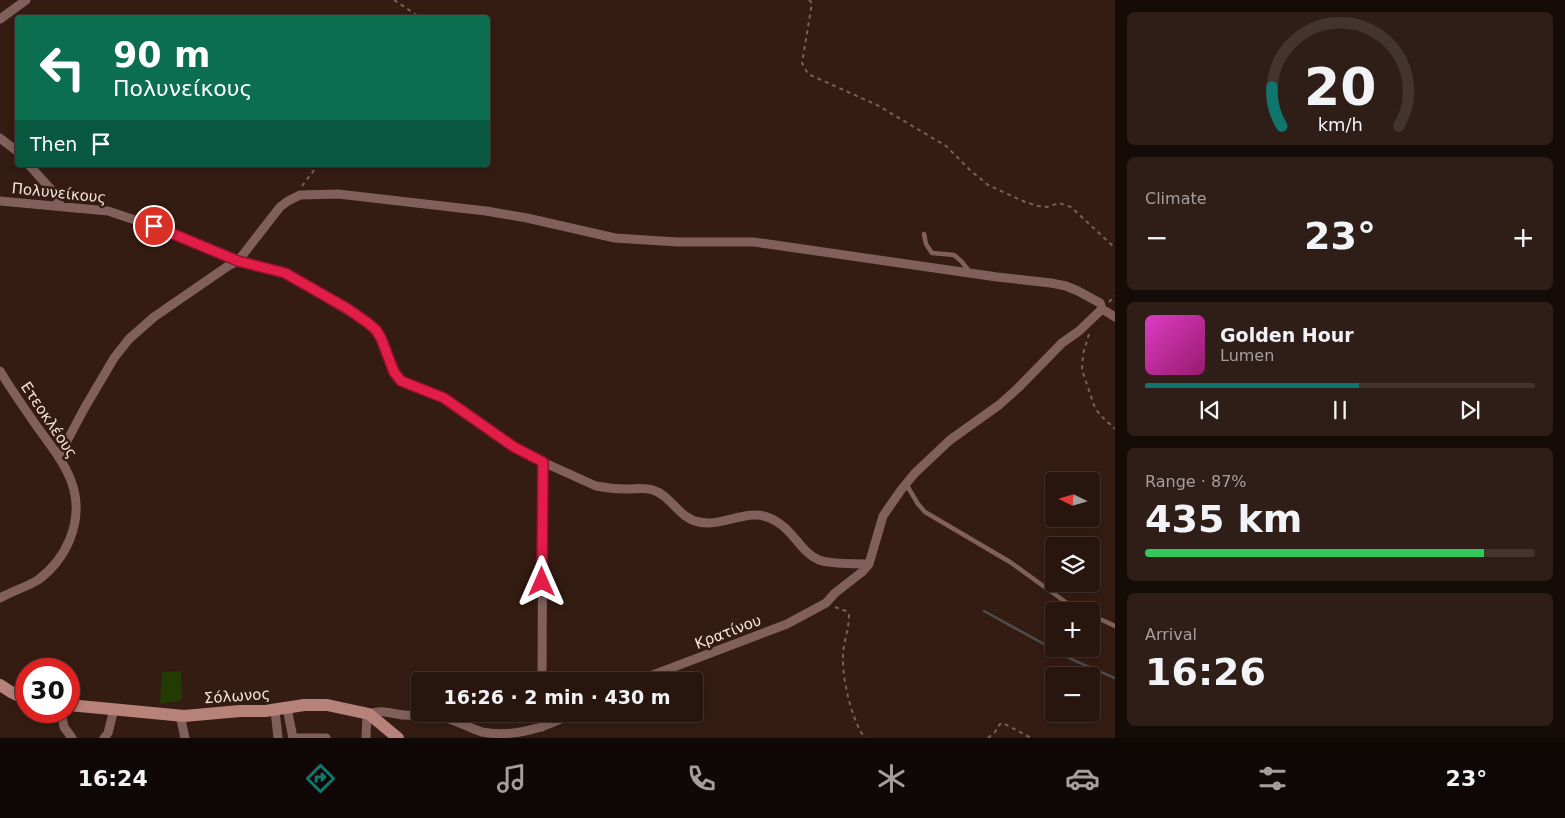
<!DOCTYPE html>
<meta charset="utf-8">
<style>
body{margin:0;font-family:"DejaVu Sans",sans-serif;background:#2f1e17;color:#f1f3f6;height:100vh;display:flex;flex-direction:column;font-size:19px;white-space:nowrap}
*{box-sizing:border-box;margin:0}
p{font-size:16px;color:#a49f9e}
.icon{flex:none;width:28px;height:28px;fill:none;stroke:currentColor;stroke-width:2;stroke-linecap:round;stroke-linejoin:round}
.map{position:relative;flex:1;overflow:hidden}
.sheet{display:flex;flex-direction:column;gap:12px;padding:12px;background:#150c08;width:450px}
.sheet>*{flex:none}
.banner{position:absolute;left:15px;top:15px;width:475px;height:152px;border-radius:5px;box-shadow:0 2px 8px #0003,0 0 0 1px #43342e;background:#0b6e4f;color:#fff;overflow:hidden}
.needle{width:32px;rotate:275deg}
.tools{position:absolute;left:1045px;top:472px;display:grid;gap:10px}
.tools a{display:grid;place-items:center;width:55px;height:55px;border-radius:5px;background:#27150e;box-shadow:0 2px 8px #0003,0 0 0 1px #43342e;font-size:25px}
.speed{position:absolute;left:15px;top:658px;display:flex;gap:10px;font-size:25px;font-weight:700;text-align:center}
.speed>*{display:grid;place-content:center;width:65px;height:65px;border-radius:50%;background:#27150e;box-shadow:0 2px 8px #0003,0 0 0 1px #43342e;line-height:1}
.speed .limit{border:8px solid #d22;background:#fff;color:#111}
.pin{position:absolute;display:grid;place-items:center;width:42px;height:42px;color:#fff;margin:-21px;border:2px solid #fff;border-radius:50%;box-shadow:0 1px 5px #0007}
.me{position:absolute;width:55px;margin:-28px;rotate:0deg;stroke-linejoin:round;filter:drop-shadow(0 0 4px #0008)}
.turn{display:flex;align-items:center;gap:18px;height:105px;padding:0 15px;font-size:22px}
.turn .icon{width:65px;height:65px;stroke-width:2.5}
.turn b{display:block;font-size:35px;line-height:42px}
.then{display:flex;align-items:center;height:48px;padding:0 15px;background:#0003;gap:10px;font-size:19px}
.big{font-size:38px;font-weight:700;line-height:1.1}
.sheet .tile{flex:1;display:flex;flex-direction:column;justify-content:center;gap:8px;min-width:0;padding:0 18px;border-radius:8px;background:#2f1e17}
.sheet .dial{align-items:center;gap:0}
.dial svg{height:130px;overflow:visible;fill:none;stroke:#43342e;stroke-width:7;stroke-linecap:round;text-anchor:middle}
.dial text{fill:#f1f3f6;stroke:none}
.song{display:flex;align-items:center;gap:15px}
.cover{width:60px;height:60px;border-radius:8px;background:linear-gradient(135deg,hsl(310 70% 55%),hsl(320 70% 35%))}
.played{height:5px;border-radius:2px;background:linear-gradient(90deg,#0f766e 55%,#43342e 55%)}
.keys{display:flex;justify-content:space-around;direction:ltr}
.heat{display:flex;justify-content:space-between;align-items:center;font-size:28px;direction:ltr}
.charge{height:8px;border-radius:4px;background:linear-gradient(90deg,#34c759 87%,#43342e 0)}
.trip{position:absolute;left:411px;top:672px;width:292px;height:50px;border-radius:5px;background:#27150e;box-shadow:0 2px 8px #0003,0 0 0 1px #43342e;font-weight:700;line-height:50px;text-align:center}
.dock{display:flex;height:80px;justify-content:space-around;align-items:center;background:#100806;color:#a49f9e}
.dock .icon{width:35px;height:35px}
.dock .active{color:#0f766e}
.dock b{font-size:22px;color:#f1f3f6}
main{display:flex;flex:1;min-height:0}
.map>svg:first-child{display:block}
</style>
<main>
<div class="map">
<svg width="1115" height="738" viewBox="0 0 1115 738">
<rect width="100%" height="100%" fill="#341c12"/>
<path fill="#223b02" d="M181,671L182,700L160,704L162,672Z"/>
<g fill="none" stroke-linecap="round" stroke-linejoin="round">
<path stroke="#4c4e4e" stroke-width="2.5" d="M984,611L1071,659L1115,678"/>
<path stroke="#776158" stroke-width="2" stroke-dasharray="4 4" stroke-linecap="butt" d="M394,0L421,18
M809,0L812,3L802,63L808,74L877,105L946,146L970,170L988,185L1025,202L1038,206L1047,207L1059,203L1071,207L1115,248
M302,186L318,165
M1109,302L1115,296
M1089,334L1083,354L1082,370L1095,408L1101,416L1115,429
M835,607L846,611L849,615C849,630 843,643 843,657C842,678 852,722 865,738
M988,738L995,732L1000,724L1003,723L1031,738"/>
<path stroke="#81605b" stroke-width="4.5" d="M924,234L926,244L932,253L954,255L961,261L970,272
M906,484L918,504L925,512L1010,562L1078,611
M1091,615L1115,626"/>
<path stroke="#81605b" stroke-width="9" d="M0,19L26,0
M0,138L18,152
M29,165L57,196L60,206
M0,201L108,211L165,230L238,261L285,273L368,323L381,338L394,372L401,381L444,398L514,447L536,459L596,486C606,488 616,489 627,489C635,489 644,487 653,490C672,496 678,518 699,522C721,527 747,509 767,517C793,526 799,552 819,560C834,565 853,563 869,564
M0,371C12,391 25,409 38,428C64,463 88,493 70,539C63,556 53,569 38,580C27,587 12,591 0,598
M59,456L84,409L114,358L129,339L154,317L228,266L238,261L280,207L288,201L300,195L338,194L486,211L527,218L615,238L677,242H754L997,277L1051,283L1066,286L1078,291L1100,303L1102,309L1115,317
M542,681L543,462
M637,681L787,624L826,603L835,593L862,572L869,564L883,516L901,490L915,473L950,440L999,405L1018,388L1062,343L1079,331L1102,309
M287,708L293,738
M275,710L278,738
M61,711L64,727L72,738
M369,714C381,709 392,714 404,715C417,716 430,714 442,717C456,720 469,728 482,732C514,738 544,728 571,714
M180,715L185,738
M542,727V714
M104,738L108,733L114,709
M295,738H326
M366,738L367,714"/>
<path stroke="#b7827a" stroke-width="12" d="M0,685L11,692L26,699
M69,705L184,716L240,711H265L304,705H327L369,714L398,738"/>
</g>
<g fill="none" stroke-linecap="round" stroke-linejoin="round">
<defs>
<path id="route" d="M154,226L238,261L285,273L348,309L368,323L376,330L381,338L394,372L401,381L444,398L514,447L543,462L542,582"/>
</defs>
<use href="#route" stroke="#92132f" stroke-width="12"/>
<use href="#route" stroke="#e11d48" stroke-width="9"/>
</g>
<g text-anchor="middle" stroke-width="5" stroke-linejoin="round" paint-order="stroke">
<g font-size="15" fill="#f4e2db" stroke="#341c12">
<text transform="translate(59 193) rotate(6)" y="5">Πολυνείκους</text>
<text transform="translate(49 420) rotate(56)" y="5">Ετεοκλέους</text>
<text transform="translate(728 632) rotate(-21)" y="5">Κρατίνου</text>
<text transform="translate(237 696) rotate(-4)" y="5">Σόλωνος</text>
</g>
</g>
</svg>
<div class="tools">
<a><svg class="needle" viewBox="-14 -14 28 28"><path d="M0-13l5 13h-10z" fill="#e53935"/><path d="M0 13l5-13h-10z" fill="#a49f9e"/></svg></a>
<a><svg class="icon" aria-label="layers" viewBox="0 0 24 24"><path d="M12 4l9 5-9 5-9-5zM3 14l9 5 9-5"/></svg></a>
<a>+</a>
<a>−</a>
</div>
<div class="speed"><div class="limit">30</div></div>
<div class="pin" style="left:154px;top:226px;background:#d93025"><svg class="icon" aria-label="arrive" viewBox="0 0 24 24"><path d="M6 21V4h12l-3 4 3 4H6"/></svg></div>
<svg class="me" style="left:542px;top:582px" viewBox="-20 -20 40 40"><path d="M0-17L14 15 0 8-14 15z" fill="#e11d48" stroke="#fff" stroke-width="4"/></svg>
<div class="trip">16:26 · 2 min · 430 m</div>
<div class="banner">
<div class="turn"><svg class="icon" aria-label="left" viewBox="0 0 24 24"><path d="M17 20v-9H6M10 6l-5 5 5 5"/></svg><div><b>90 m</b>Πολυνείκους</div></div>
<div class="then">Then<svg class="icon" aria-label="arrive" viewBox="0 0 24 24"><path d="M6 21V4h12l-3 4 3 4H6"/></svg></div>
</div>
</div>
<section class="sheet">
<div class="tile dial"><svg viewBox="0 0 100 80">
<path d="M14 69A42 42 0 1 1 86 69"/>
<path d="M14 69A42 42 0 0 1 8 45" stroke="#0f766e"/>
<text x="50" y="56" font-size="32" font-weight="700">20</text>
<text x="50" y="72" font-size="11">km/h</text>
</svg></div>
<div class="tile"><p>Climate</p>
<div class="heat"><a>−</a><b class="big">23°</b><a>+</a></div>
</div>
<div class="tile">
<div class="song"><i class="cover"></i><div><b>Golden Hour</b><p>Lumen</p></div></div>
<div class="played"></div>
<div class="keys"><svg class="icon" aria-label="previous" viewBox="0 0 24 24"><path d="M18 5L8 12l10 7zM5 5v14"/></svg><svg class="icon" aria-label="pause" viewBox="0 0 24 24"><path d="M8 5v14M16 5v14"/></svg><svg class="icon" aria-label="next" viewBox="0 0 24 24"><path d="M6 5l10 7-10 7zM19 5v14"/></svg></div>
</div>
<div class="tile"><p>Range · 87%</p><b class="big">435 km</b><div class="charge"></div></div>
<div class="tile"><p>Arrival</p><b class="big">16:26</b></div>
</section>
</main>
<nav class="dock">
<b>16:24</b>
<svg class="icon active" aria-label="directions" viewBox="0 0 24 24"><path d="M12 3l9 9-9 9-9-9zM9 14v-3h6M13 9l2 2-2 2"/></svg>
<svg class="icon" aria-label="music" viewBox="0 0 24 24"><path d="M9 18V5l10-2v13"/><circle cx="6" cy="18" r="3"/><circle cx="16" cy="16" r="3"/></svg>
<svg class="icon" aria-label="phone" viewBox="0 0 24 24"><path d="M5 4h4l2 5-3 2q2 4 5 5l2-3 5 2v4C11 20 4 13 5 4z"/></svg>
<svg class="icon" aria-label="climate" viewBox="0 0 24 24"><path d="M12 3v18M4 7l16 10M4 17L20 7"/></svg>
<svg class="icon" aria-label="car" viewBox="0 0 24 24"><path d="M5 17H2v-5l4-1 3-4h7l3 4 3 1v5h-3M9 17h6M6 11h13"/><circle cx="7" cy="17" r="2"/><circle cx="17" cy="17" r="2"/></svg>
<svg class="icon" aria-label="filters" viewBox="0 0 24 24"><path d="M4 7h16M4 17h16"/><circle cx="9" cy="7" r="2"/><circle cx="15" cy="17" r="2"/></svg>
<b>23°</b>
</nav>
